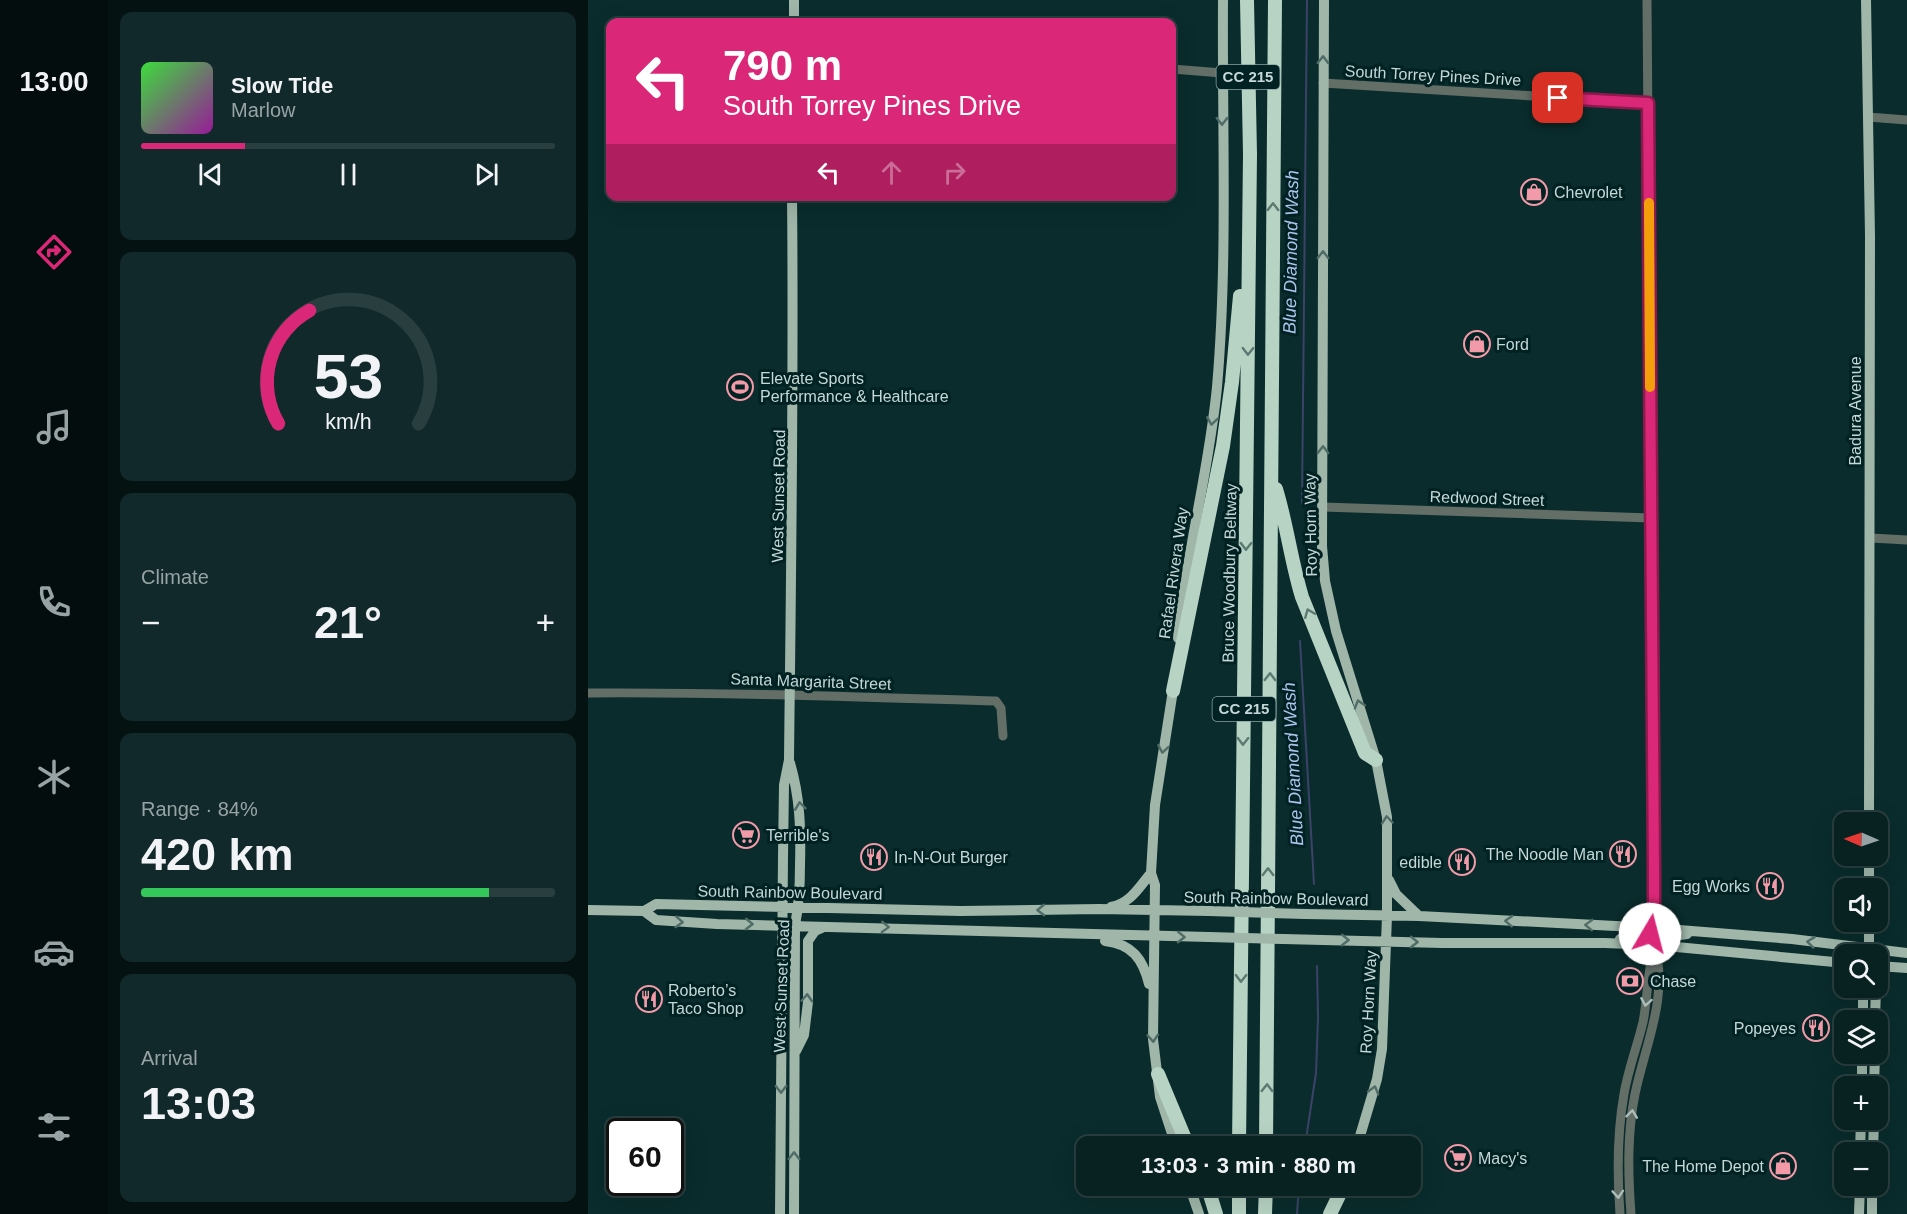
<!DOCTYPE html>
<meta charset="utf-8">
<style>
body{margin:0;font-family:Helvetica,sans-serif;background:#11292a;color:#f1f3f6;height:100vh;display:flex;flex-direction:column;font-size:22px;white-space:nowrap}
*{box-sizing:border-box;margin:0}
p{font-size:20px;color:#98a3a5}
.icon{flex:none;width:33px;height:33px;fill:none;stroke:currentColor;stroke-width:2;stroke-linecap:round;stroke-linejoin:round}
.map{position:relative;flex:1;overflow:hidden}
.details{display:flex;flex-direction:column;gap:12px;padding:12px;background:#041212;width:480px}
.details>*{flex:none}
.banner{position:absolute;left:18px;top:18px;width:570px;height:183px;border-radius:12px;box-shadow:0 6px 24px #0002,0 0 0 2px #293e3f;background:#db2777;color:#fff;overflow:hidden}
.needle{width:39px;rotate:272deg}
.tools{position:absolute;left:1246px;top:812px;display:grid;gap:12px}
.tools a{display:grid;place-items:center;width:54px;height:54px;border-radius:12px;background:#082121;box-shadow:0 6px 24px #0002,0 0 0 2px #293e3f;font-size:30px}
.speed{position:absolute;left:18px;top:1118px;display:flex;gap:12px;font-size:30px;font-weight:700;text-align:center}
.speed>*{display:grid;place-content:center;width:78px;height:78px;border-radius:50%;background:#082121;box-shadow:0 6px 24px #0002,0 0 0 2px #293e3f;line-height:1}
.speed .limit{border:3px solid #111;border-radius:9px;background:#fff;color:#111}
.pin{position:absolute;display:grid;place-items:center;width:51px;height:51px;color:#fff;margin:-26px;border-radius:12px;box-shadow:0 3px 9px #0006}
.me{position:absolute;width:66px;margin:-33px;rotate:8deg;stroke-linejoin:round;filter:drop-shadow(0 0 4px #0008)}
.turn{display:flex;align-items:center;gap:21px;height:126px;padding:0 18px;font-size:27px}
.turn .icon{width:78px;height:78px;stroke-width:2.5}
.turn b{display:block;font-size:42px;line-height:51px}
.lanes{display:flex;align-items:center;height:57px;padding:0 18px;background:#0003;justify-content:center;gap:30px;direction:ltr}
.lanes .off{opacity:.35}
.big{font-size:45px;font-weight:600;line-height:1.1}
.details .tile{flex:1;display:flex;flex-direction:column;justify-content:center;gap:9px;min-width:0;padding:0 21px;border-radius:12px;background:#11292a}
.details .dial{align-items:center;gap:0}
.dial svg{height:156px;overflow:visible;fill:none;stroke:#293e3f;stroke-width:7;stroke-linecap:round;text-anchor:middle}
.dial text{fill:#f1f3f6;stroke:none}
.song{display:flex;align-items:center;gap:18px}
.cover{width:72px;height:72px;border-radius:9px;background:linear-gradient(135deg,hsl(120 70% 55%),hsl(300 70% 35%))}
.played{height:6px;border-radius:3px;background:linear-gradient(90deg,#db2777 25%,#293e3f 25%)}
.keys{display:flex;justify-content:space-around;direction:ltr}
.heat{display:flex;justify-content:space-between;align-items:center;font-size:33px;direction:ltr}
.charge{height:9px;border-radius:4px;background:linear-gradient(90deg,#34c759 84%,#293e3f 0)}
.trip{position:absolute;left:488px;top:1136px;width:345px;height:60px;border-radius:12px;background:#082121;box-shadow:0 6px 24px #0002,0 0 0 2px #293e3f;font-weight:600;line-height:60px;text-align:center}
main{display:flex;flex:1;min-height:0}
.menu{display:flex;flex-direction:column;width:108px;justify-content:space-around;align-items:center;background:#030d0d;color:#98a3a5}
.menu .icon{width:42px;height:42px}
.menu .selected{color:#db2777}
.menu b{font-size:27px;color:#f1f3f6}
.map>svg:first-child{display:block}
</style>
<main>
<nav class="menu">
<b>13:00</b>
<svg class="icon selected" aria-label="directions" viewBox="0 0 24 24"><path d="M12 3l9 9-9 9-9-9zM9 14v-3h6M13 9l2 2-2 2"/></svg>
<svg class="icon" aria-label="music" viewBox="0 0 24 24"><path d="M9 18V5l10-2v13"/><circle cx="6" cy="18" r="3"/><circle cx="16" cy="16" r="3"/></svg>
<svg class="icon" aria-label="phone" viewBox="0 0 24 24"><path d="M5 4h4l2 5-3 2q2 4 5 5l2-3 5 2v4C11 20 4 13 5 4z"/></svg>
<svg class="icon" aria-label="climate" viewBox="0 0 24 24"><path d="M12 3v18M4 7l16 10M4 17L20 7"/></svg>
<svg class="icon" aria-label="car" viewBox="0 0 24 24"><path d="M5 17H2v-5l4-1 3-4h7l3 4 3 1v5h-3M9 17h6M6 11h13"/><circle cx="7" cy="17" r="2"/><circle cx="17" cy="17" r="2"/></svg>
<svg class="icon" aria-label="filters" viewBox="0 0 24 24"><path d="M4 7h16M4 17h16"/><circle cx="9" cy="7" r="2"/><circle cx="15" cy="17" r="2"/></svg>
</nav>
<section class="details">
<div class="tile">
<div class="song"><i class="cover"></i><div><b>Slow Tide</b><p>Marlow</p></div></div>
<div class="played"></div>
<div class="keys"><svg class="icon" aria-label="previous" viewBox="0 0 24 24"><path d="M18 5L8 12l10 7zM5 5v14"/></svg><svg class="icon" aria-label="pause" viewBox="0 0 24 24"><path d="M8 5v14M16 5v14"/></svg><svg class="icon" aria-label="next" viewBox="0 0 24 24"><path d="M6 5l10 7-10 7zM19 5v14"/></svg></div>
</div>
<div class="tile dial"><svg viewBox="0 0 100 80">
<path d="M14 69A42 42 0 1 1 86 69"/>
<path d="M14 69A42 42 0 0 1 30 11" stroke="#db2777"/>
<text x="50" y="56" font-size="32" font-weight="700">53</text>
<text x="50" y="72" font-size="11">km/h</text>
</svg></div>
<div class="tile"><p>Climate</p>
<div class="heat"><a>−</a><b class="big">21°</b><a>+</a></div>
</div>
<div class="tile"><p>Range · 84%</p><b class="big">420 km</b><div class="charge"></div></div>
<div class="tile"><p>Arrival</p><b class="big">13:03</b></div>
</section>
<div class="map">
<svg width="1319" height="1214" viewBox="0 0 1319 1214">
<rect width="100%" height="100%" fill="#0a2c2c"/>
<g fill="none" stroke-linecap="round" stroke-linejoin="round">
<path stroke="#3b4369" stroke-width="2" d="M714,504L719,0
M712,641L726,884
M717,1146L728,1073L730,1018L729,966
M709,1214L711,1185"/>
<path stroke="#636e67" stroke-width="9" d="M1059,0L1066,928
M584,69L634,73
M735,83L1060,103
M1280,117L1319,120
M735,507L1063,518
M1283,538L1319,540
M0,693C136,692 272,697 408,701L413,708L415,736
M1032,1214C1029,1174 1029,1134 1036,1094C1040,1070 1049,1047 1055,1022C1060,997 1059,970 1067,945
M1043,1214C1040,1174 1039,1134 1047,1094C1058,1042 1080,1000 1067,945"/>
<path stroke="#9fb6a9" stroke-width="10" d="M736,0L734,546L737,581L748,631L788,760L799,817V916L794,1049L789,1079L769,1146
M1278,0L1282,236L1281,822
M206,22V0
M590,638C598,554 621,471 629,387C640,259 634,128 635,0
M586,684L567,805L563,873L567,885L565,1039L572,1097L588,1146
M202,763C212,797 213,829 212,865C212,886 211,905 207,925L206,1214
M801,880L808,894L831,916
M1281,888V855
M523,907C543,903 551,887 563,873
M0,910L56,911L68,904L373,911L511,909L621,911
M56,911L68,920L129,924L621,937
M717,914L831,916L1066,928L1204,939L1319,953
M695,939L854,943H1017L1067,945L1257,963
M1032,939L1058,935L1062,934L1066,928
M517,941C544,944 555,959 561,984
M1067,945V940C1075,934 1089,936 1099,934
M1281,954V921
M1290,966L1319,968
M1275,1020V987
M1287,1020L1288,987
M208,1051L216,1035L220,1002V941L227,931L236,927
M1274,1086V1053
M1286,1086L1287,1053
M1272,1152L1273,1119
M1285,1152L1286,1119
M601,1185L611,1214
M192,1214L195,856L196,785L201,760C203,572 206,384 204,196
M1271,1214L1272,1185
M1284,1214V1185"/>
<path stroke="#b7d3c3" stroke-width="14" d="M688,489C699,525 703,561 714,597L777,753L788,760
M585,691L635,446L644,382L652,296
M570,1074L600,1146
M651,1146L662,154L659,0
M678,1146L687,0
M619,1185L628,1214
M651,1214V1185
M677,1214L678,1185
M742,1214L756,1185"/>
<path stroke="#9fb6a9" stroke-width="10" d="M621,911L717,914
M621,937L695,939"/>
</g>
<defs><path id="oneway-chevron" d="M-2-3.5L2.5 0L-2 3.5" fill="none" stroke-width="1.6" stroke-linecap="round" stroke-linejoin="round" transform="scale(1.5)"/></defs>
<g stroke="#506c66">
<use href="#oneway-chevron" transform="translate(735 60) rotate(-89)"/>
<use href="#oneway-chevron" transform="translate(634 121) rotate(90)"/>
<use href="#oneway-chevron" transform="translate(735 255) rotate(-90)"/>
<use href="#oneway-chevron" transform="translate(624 421) rotate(98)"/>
<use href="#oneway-chevron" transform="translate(735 450) rotate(-90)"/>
<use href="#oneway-chevron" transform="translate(771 704) rotate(-107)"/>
<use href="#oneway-chevron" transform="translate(575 749) rotate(100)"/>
<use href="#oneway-chevron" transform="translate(212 806) rotate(-97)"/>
<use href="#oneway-chevron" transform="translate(799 820) rotate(-95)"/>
<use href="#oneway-chevron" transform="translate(453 910) rotate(179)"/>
<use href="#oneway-chevron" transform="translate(921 921) rotate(-177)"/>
<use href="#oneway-chevron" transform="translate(91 922) rotate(3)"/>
<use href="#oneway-chevron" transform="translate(161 924) rotate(1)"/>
<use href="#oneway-chevron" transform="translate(1001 925) rotate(-178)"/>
<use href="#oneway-chevron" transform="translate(297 927) rotate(2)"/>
<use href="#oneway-chevron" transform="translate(593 937) rotate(1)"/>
<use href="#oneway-chevron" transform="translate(757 940) rotate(1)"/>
<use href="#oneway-chevron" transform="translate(826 942) rotate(1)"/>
<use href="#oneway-chevron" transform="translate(1223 942) rotate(-173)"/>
<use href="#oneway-chevron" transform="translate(219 998) rotate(-87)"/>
<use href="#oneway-chevron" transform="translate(565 1038) rotate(86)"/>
<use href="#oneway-chevron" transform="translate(193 1089) rotate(90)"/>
<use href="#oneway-chevron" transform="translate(786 1090) rotate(-74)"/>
<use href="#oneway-chevron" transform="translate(206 1156) rotate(-90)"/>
</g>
<g stroke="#5c7a72">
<use href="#oneway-chevron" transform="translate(685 207) rotate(-90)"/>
<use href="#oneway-chevron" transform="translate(660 351) rotate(91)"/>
<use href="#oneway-chevron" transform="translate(658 546) rotate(91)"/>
<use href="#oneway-chevron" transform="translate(721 613) rotate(-112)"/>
<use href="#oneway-chevron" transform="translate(682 677) rotate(-89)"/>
<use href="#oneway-chevron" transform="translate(655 741) rotate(91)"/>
<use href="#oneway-chevron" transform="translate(680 872) rotate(-90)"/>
<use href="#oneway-chevron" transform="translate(653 978) rotate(91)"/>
<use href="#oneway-chevron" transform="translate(679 1088) rotate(-89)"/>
</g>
<g stroke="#acbdba">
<use href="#oneway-chevron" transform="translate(1058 1002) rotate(100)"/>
<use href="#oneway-chevron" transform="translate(1044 1114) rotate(-83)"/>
<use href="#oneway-chevron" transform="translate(1030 1194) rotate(86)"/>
</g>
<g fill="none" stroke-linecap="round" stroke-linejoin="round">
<defs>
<path id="route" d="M970,98L1060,103L1066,871V928L1062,934"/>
</defs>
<use href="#route" stroke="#8e194d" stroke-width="15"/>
<use href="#route" stroke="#db2777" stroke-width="10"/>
<path stroke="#f59e0b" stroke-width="10" d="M1061,203L1062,387"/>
</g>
<defs>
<symbol id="shop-ring" viewBox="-11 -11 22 22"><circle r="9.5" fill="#012222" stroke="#f39aa9" stroke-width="1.5"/><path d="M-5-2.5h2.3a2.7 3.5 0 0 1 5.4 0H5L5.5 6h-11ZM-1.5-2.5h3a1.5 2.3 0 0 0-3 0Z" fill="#f39aa9"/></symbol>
<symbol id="stadium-ring" viewBox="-11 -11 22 22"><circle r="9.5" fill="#012222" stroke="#f39aa9" stroke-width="1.5"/><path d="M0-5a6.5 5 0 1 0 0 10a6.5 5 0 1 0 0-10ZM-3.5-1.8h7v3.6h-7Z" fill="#f39aa9"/></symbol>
<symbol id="supermarket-ring" viewBox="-11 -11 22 22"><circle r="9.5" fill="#012222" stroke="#f39aa9" stroke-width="1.5"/><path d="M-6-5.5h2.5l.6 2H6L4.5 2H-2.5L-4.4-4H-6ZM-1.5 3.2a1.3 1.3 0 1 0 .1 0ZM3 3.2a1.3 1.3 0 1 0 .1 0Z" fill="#f39aa9"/></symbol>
<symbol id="restaurant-ring" viewBox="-11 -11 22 22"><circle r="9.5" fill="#012222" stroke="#f39aa9" stroke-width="1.5"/><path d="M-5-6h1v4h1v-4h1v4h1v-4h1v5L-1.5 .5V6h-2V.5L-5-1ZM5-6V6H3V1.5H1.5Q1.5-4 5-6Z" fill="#f39aa9"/></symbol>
<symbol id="bank-ring" viewBox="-11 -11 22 22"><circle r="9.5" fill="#012222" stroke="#f39aa9" stroke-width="1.5"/><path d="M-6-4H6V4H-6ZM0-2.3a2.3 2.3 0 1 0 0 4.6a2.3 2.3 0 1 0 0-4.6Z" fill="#f39aa9"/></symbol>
</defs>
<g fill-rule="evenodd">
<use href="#shop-ring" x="931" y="177" width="30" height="30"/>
<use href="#shop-ring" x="874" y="329" width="30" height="30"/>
<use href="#stadium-ring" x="137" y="372" width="30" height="30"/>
<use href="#supermarket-ring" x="143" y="820" width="30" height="30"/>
<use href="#restaurant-ring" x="1020" y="839" width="30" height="30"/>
<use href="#restaurant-ring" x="271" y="842" width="30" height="30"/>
<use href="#restaurant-ring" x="859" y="847" width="30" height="30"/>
<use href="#restaurant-ring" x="1167" y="871" width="30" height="30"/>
<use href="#bank-ring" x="1027" y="966" width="30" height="30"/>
<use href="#restaurant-ring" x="46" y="984" width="30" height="30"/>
<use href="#restaurant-ring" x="1213" y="1013" width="30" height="30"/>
<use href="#supermarket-ring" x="855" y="1143" width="30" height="30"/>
<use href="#shop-ring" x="1180" y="1151" width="30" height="30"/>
</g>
<g text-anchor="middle" stroke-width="6" stroke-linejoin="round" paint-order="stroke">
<g fill="#012222" stroke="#8aa1a0" stroke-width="1.5">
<rect x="628.5" y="65" width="63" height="24" rx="4.5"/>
<rect x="624.5" y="697" width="63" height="24" rx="4.5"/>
</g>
<g font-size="15" font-weight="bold" fill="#c5d7d6">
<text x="660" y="82">CC 215</text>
<text x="656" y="714">CC 215</text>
</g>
<g font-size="16" fill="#c5d7d6" stroke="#012222">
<text transform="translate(845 75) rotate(3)" y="6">South Torrey Pines Drive</text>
<text transform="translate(1267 411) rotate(-90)" y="6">Badura Avenue</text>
<text transform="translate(190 496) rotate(-89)" y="6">West Sunset Road</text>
<text transform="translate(899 498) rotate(2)" y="6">Redwood Street</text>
<text transform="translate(722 525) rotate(-91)" y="6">Roy Horn Way</text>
<text transform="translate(585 573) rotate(-82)" y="6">Rafael Rivera Way</text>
<text transform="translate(641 573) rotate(-89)" y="6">Bruce Woodbury Beltway</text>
<text transform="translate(223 681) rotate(2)" y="6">Santa Margarita Street</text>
<text transform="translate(202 892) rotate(1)" y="6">South Rainbow Boulevard</text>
<text transform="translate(688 898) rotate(1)" y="6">South Rainbow Boulevard</text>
<text transform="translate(193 986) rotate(-88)" y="6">West Sunset Road</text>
<text transform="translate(780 1002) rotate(-87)" y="6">Roy Horn Way</text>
</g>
<g font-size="16" fill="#c5d7d6" stroke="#012222" text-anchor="start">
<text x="966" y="198">Chevrolet</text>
<text x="908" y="350">Ford</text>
<text x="172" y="384">Elevate Sports<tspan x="172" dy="18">Performance &amp; Healthcare</tspan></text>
<text x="178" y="841">Terrible's</text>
<text x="1016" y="860" text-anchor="end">The Noodle Man</text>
<text x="306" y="863">In-N-Out Burger</text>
<text x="854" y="868" text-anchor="end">edible</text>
<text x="1162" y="892" text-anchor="end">Egg Works</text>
<text x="1062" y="987">Chase</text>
<text x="80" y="996">Roberto’s<tspan x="80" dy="18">Taco Shop</tspan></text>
<text x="1208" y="1034" text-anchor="end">Popeyes</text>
<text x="890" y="1164">Macy's</text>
<text x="1176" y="1172" text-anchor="end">The Home Depot</text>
</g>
<g font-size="18" font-style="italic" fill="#adc2ec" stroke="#012222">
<text transform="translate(703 252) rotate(-89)" y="6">Blue Diamond Wash</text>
<text transform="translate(705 764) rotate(-93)" y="6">Blue Diamond Wash</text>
</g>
</g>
</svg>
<div class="tools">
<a><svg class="needle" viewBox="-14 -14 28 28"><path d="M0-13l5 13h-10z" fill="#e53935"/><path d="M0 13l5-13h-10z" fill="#98a3a5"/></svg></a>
<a><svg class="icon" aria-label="sound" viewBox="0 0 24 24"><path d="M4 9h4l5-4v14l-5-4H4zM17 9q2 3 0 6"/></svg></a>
<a><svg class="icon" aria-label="search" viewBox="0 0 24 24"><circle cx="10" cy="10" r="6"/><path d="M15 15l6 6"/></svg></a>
<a><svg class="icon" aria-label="layers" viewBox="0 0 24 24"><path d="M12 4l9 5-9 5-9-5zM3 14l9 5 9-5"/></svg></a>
<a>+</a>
<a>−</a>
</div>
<div class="speed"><div class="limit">60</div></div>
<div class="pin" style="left:970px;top:98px;background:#d93025"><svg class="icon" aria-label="arrive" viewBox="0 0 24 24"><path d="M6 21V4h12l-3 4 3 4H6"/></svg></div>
<svg class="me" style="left:1062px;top:934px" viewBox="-20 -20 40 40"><circle r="19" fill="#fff"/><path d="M0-13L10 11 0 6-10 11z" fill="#db2777"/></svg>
<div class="trip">13:03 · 3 min · 880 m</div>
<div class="banner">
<div class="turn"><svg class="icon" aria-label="left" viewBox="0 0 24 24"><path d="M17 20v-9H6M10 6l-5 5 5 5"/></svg><div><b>790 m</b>South Torrey Pines Drive</div></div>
<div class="lanes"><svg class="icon" aria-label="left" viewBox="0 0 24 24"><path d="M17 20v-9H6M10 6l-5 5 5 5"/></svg><svg class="icon off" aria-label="ahead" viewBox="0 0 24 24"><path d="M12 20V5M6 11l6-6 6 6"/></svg><svg class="icon off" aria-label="right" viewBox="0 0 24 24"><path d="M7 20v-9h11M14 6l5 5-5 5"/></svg></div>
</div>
</div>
</main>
